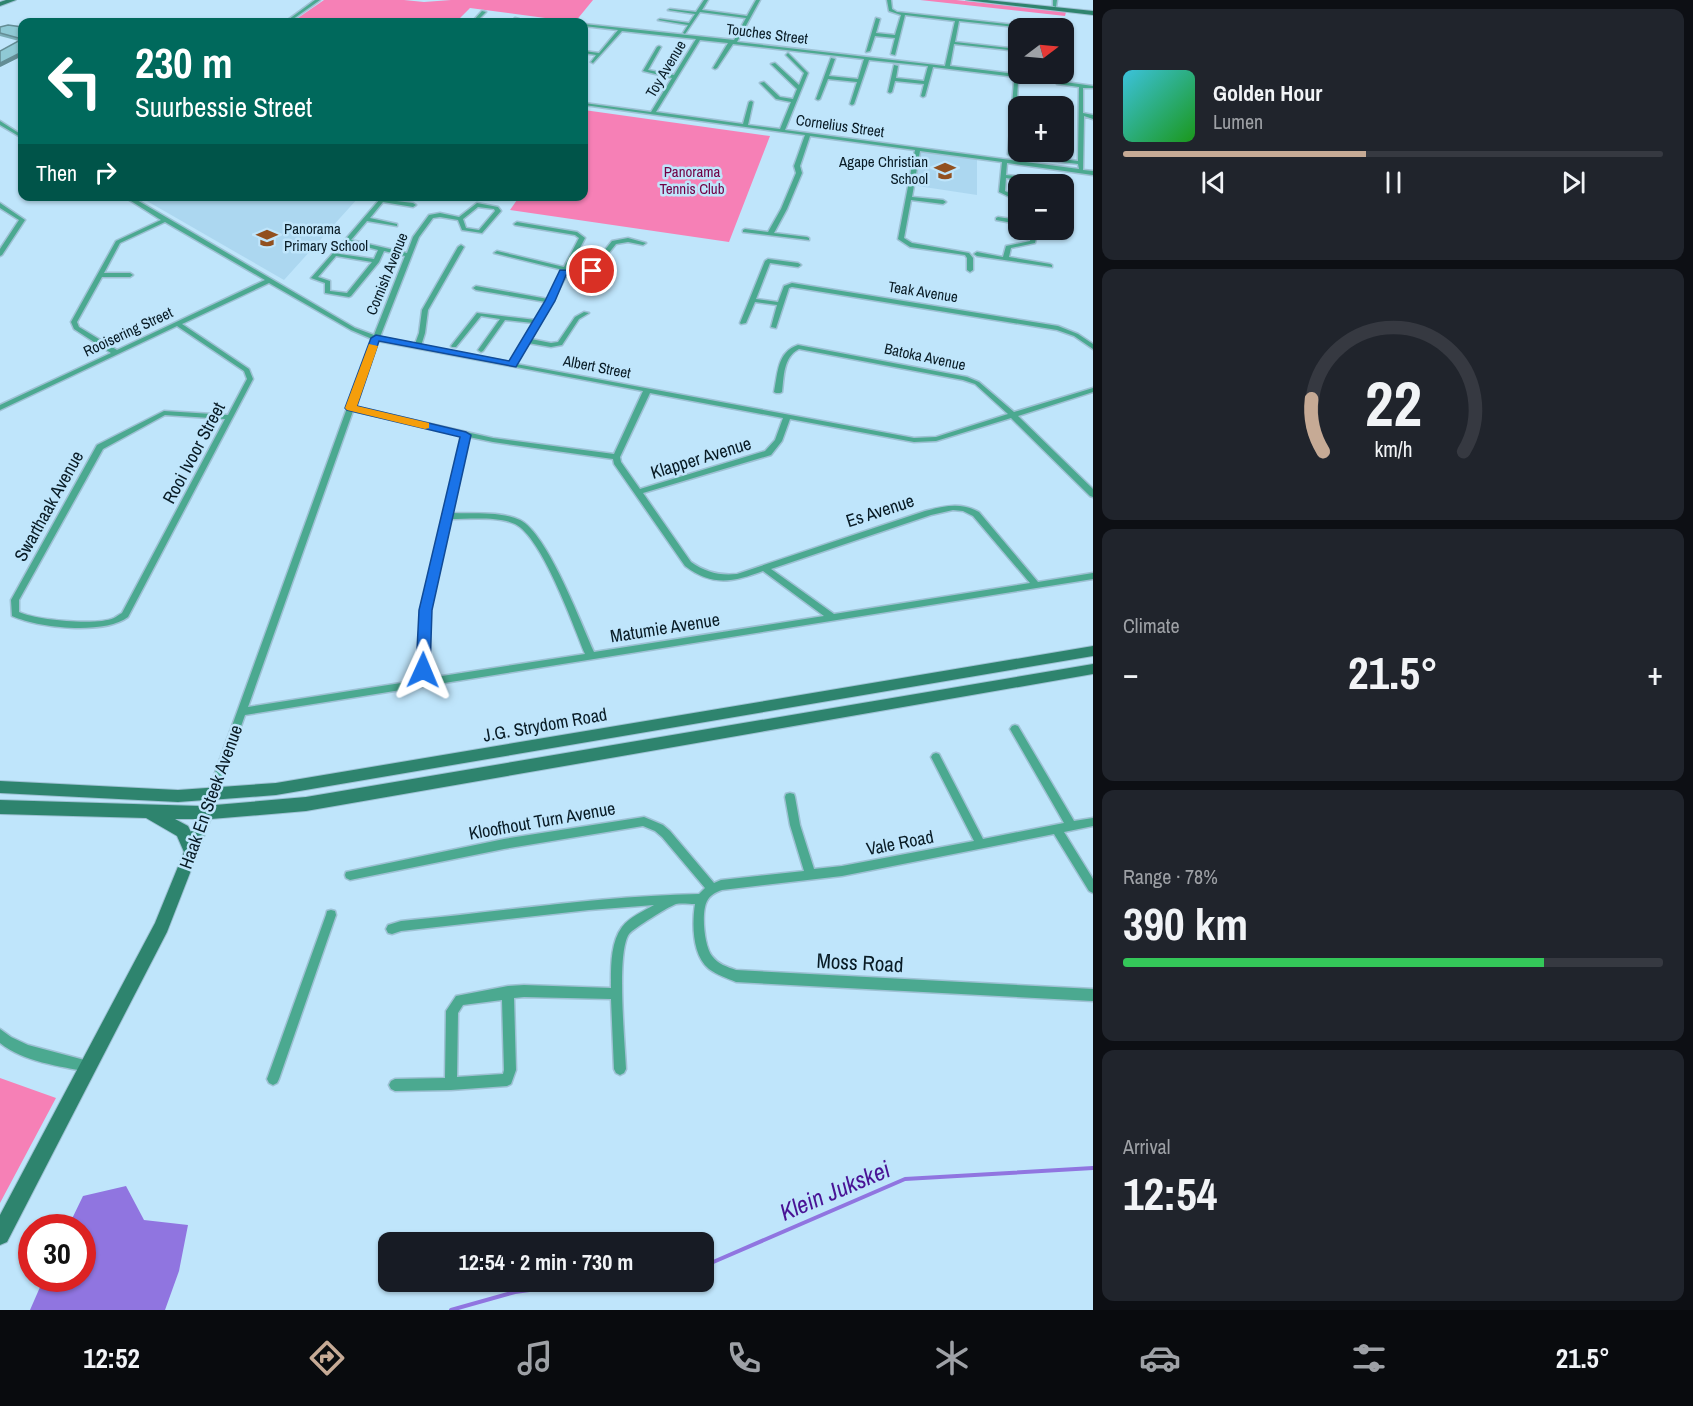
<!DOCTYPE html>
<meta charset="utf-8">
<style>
body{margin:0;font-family:"Archivo Narrow",sans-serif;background:#20242c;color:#f1f3f6;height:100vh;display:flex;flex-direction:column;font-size:22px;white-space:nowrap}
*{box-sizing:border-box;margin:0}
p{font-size:20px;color:#9ea1a6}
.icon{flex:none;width:33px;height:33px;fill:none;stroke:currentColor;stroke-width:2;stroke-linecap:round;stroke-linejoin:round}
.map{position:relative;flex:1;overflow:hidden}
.panel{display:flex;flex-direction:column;gap:9px;padding:9px;background:#0d0f14;width:600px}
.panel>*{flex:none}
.banner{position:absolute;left:18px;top:18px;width:570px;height:183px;border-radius:12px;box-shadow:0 2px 4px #0004;background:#00695c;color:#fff;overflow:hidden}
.needle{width:39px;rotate:74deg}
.tools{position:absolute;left:1008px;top:18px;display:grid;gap:12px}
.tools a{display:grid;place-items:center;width:66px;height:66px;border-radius:12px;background:#171b24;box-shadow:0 2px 4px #0004;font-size:30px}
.speed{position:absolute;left:18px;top:1214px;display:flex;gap:12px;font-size:30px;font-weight:700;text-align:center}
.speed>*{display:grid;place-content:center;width:78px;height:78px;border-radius:50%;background:#171b24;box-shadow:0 2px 4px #0004;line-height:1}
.speed .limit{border:9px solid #d22;background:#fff;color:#111}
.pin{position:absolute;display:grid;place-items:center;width:51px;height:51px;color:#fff;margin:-26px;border:3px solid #fff;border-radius:50%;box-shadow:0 2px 6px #0007}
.me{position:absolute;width:66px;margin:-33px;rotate:1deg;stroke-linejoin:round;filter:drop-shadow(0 0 4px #0008)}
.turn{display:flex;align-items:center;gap:21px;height:126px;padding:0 18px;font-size:27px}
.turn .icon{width:78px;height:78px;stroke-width:2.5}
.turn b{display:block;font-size:42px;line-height:51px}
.then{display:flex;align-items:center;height:57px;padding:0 18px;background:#0003;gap:12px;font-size:22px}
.big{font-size:45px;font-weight:700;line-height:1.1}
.panel .tile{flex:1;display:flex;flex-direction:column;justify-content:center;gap:9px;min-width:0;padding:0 21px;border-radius:12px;background:#20242c}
.panel .dial{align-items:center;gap:0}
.dial svg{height:156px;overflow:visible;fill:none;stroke:#363941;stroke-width:7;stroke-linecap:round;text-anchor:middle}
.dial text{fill:#f1f3f6;stroke:none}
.song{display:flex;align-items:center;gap:18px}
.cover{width:72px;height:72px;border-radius:9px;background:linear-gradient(135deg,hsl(190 70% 55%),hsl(120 70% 35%))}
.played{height:6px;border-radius:3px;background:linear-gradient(90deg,#c6aa95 45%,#363941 45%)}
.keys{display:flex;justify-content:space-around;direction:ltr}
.heat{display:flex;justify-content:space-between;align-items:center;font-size:33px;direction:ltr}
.charge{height:9px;border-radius:4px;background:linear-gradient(90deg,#34c759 78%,#363941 0)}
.trip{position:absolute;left:378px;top:1232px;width:336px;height:60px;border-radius:12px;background:#171b24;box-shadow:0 2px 4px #0004;font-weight:700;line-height:60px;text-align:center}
.dock{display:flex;height:96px;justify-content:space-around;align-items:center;background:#090b0e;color:#9ea1a6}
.dock .icon{width:42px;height:42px}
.dock .active{color:#c6aa95}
.dock b{font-size:27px;color:#f1f3f6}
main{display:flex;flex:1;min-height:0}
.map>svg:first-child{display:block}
</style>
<main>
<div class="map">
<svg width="1093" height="1310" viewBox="0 0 1093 1310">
<rect width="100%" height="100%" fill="#bfe5fb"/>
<path fill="#acd7f0" d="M918,149L977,157V195L911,185Z
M140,197H359L284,280Z"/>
<path fill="#f680b6" d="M324,0H404L424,2L451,0H593L575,22L470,8L456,22L398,19L394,22H292Z
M920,0H956L1066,12L1065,16Z
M584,110L770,136L729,242L510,210L519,197L584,196Z
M0,1078L56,1098L0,1203Z"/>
<path fill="#9075e0" d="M126,1186L144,1220L188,1225L179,1271L165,1310H30L44,1278H82V1227H68L83,1196Z"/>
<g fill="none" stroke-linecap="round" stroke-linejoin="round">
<path stroke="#9075e0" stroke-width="4" d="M704,1266L905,1179L1093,1168
M451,1310L515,1292L594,1281"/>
<defs>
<path id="street" d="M315,0H320L289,22H285Z
M704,0H708L702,10L747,16L756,0H760L737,42L945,66L955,21L905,15L895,55L891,54L895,38L875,36L870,51L866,52L876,18L880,19L876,33L895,35L901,15L889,11L887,0H891L892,9L897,12L1034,27V28H1025L959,21L955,42L1018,49V51L954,44L950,66L1065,80L1067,81L1065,82L1093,86V88H1083V113L1093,115V119L1084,116L1083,170L1093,171V175L1007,163L1006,175L1033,178L1036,180L1033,182L1006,178L1005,191L1018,197V201L999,192L1002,162L920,151L912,197L943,200L946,202L943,204L911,200L904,238L912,243L969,253L973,258V270L970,272L967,270V258L965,255L910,247L898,239L915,150L810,136L800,166L802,173L787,209L774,233L807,237L809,238V240L743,232V230L745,229L768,232L781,209L796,173L794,166L805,135L584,105V103L651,112L672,78L643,71L657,47L659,46L661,47L648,70L674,75L696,39L622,31L593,63L591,62L596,55L584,53V51L599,53L618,30L584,26V24L734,40L746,18L700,12L685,34L683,33L688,25L658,20L660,19L689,23L695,14L668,10L670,9L696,12ZM700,40L728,43L713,68L715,69L717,68L733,44L864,59L858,79L829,76L835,59L831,58L816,99L818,100L820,99L828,79L857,82L850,104L852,105L854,104L869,60L928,66L924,81L896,78L898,66L894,65L888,92L890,93L892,92L895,81L924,84L921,96L923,97L925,96L933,67L1024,78L1014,81L1008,154L1011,156L1078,164L1079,169L785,130L808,73L788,53L786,55L804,73L799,85L775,63L771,64L797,89L793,99L780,97L764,82L760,83L776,99L791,102L780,129L748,125L753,102L751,101L749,102L743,124L656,112ZM1026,78L1059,82L1057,84L1079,87L1078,161L1014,153L1018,82L1027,80Z
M1053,0H1057L1056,7L1053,6Z
M482,11L486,12L476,22H472Z
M515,18L519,19L516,22H512Z
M0,121L22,135V138L0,125Z
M123,196H130L355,328L374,335L405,256L384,251L379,262L351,296L349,297L325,293V283L311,278L333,253L374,259L378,250L344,241L380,199L413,203L416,205L413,207L383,202L370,218L397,224V226L367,221L351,240L407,253L413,237L429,215L440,213L459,217L477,203L498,207L501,211L482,233L462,230L458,220L440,217L433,218L419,237L380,337L415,344L419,333L422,310L458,247L461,245L464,247L428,310L425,333L421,346L510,362L533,323L505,320L483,351L481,352L478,350L500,319L481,316L456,347H452L451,346L477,313L536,320L546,302L476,290L473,288L476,286L548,299L561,273L560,272L563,270L494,253L497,251L564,267L579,238L575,235L515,225L514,224L517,222L577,232L585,238L569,270L588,271L612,241L628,238L646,243L643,245L628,242L616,244L592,274H567L553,301L531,339L551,343L558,342L575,317L584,312L589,313L579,319L562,345L551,347L528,343L516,364L914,438L936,437L1008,414L975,384L963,380L799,349C783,357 784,377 782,392L780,393H776L774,392C778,373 777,352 798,345L967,377L979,382L1014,412L1093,388V392L1018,416L1093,489V497L1090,496L1011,418L936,441L914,442L790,419L782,441L771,455L643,493L691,562C705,572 719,576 737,574L925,511C944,506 961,502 979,512L1038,582L1093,573V579L245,715L217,795L216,798L212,799L208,798L207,795L372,339L351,330L269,283L182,324L249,369L253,379L128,617C104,635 38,628 12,616L11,600L97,445L164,411L228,415L247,379L244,371L177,326L0,410V405L111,353L74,329L71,322L116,241L161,220ZM478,207L494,209L495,211L479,230L466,228L463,219ZM165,222L265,280L117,350L79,327L77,322L102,277H130L133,275L130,273H104L120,243ZM336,256L372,262L347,293L330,291V281L318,277ZM378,341L643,391L614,454L493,438L355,407ZM650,393L783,418L775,440L765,451L640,489L621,462L620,457ZM353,411L462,435L421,610L418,666L420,680L248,707ZM165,415L225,419L122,613C120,614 116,617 114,618C96,626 37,620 19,612V600L103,449ZM469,437L493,442L613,459L614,464L685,566C713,587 733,582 763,571L824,616L594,652C581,623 547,533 520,520C500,511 473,514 452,513ZM953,510L963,511L973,516L1030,583L834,614L771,569L931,515ZM450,519C469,519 498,516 515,524C542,537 573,625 585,654L429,678L428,666L429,610Z
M0,203L25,220L2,255L0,256V249L19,220L0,208Z
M998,217L1018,220V224L996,220V218Z
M1032,230H1038L1035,243L1011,248L1009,257L1050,264L1052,265V267L977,256L974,254L977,252L1003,257L1006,246L1030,241Z
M768,259L798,263L801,265L798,267L770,263L756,299L778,302L784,286L792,283L1058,326L1078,334L1093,344V349L1074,336L1057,330L792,287L789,288L776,328L771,327L777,305L755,302L746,323L741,324L740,323L765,261Z
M1015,725L1018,726L1074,821L1093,818V826L1064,832L1093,879V893L1089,891L1054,834L842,876L722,890C716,892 710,895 707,901C701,912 704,946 712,956C718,964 727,967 736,970L1093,989V1001L736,982C727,978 717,975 709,969C692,955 692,924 695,904C689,904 682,903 676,904C668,907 634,928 629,934C616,953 625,1043 626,1069L624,1073L620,1075L616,1073L614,1069L611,999L524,997L514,998L516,1070L511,1084L507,1086L451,1090L395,1091L391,1089L389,1085L391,1081L395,1079L445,1078L446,1011L456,996L508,986L524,985L611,988C611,969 610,943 622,927C629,917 644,911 654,905L589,910L401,931L392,934L388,933L386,929L388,925L401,921C501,912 599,896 699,894L705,888L662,837L655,831L643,826L504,849L350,880L346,878L345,875L346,872L504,839L644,817L663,825L670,831L714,883L721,880L804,871L790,825L785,797L786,794L790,793L794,794L795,797L800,825L814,869L842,866L974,841L931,757L933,754L936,753L939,754L983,839L1064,823L1010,729L1012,726ZM502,1000L504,1070L503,1074L457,1077L458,1013L463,1005Z
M331,910L335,911L336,915L279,1079L277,1083L273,1085L269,1083L267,1079L326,915L327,911Z
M0,1029L11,1037L28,1045L92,1062L94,1066L92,1070L88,1072C59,1066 24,1062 0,1043Z"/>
<path id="secondary" d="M6,0H16L0,6V2Z
M966,0H987L1093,11V15Z
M1093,646V656L276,795L210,800L215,805L306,797L1093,664V674L306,811L211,819L167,932L7,1242L0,1245V1215L155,923L184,852L177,836L146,818L0,814V800L200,806L205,800L178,802L0,793V781L178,790L276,783ZM175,819H196L191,832L188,826Z"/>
</defs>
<use href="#street" stroke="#9ec1d4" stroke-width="3"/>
<use href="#secondary" stroke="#9ec1d4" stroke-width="2"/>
<use href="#street" fill="#4ba990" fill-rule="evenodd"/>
<use href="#secondary" fill="#2e846e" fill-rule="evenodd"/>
</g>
<path fill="#7badb7" d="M0,27H22V56L0,67L19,41L0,36Z"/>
<path fill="#648d95" d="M22,52V56L0,67V63Z"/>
<path fill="#8fc9d5" stroke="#648d95" stroke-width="1.5" d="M8,25L22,27V39L0,33V27Z
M22,39V52L0,63V51Z"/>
<path fill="#1a73e8" stroke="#114b97" stroke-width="1.5" d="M592,268L597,271L584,276L566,275L555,301L516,367L379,341L357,406L466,432L471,435L432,610L430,670L423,676L418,674L416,670L419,610L460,437L347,410L345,408L371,338L376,335L509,361L545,301L560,270L583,271Z"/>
<path fill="#f59e0b" d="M369,344L378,346L357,406L429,423V428L425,429L347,410L345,408Z"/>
<defs>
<symbol id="school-bare" viewBox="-9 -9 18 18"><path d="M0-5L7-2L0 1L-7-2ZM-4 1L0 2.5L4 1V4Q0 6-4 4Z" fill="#92501f" stroke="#bfe5fb" stroke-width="2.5" paint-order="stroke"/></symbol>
</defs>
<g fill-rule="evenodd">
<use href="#school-bare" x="930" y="156" width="30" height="30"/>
<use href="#school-bare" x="252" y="223" width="30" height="30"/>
</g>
<g text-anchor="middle" stroke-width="5" stroke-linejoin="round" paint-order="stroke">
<g font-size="15" fill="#081b25" stroke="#bfe5fb">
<text transform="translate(767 34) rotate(7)" y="5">Touches Street</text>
<text transform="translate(666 69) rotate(-59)" y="5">Toy Avenue</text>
<text transform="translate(840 126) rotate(8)" y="5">Cornelius Street</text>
<text transform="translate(387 274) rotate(-68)" y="5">Cornish Avenue</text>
<text transform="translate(923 292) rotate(9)" y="5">Teak Avenue</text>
<text transform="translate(128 332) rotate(-25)" y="5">Rooisering Street</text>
<text transform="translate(925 357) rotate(12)" y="5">Batoka Avenue</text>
<text transform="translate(597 367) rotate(11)" y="5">Albert Street</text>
</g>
<g font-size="15" fill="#081b25" stroke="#bfe5fb" text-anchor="end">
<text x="928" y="167">Agape Christian<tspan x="928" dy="17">School</tspan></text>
<text x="284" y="234" text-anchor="start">Panorama<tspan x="284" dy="17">Primary School</tspan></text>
</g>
<g font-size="15" fill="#710044" stroke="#bfe5fb">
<text x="692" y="177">Panorama<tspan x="692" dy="17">Tennis Club</tspan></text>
</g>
<g font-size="18" fill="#081b25" stroke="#bfe5fb">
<text transform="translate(194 453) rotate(-62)" y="6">Rooi Ivoor Street</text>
<text transform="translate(701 458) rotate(-17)" y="6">Klapper Avenue</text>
<text transform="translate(49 506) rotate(-61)" y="6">Swarthaak Avenue</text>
<text transform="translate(880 511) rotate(-18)" y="6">Es Avenue</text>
<text transform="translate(665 628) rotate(-9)" y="6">Matumie Avenue</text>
<text transform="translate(545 725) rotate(-10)" y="6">J.G. Strydom Road</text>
<text transform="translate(211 797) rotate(-70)" y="6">Haak En Steek Avenue</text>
<text transform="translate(542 821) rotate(-10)" y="6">Kloofhout Turn Avenue</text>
<text transform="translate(900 843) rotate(-11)" y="6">Vale Road</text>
</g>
<g font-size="21" fill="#081b25" stroke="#bfe5fb">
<text transform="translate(860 963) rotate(3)" y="7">Moss Road</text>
</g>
<g font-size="24" font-style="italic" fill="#481295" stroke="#bfe5fb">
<text transform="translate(835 1191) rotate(-23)" y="8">Klein Jukskei</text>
</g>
</g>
</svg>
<div class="tools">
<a><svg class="needle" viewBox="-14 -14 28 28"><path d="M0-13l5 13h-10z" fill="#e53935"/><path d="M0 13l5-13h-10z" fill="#9ea1a6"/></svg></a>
<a>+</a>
<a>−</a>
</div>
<div class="speed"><div class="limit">30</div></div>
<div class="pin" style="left:592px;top:271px;background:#d93025"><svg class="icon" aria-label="arrive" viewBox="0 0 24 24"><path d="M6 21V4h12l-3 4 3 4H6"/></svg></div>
<svg class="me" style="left:423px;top:670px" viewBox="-20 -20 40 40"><path d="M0-17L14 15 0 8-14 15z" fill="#1a73e8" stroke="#fff" stroke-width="4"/></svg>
<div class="trip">12:54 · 2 min · 730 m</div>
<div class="banner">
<div class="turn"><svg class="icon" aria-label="left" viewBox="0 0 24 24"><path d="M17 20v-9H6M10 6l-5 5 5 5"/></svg><div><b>230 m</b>Suurbessie Street</div></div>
<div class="then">Then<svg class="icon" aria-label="right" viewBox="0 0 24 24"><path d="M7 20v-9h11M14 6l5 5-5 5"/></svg></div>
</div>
</div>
<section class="panel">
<div class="tile">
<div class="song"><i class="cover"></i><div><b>Golden Hour</b><p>Lumen</p></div></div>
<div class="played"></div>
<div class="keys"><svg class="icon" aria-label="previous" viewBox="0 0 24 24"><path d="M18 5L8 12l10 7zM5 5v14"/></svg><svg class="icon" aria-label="pause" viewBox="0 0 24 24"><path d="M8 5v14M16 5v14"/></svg><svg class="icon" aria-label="next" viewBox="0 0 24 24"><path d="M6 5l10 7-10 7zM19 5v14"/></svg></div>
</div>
<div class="tile dial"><svg viewBox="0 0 100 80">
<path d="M14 69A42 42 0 1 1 86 69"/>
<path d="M14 69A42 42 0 0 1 8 42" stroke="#c6aa95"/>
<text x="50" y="56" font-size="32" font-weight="700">22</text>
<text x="50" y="72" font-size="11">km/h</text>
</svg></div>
<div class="tile"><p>Climate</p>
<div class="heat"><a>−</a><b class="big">21.5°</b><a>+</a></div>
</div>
<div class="tile"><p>Range · 78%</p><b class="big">390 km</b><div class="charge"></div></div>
<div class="tile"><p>Arrival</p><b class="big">12:54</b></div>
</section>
</main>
<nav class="dock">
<b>12:52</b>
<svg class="icon active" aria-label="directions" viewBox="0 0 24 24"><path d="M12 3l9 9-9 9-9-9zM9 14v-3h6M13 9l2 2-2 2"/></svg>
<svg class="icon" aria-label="music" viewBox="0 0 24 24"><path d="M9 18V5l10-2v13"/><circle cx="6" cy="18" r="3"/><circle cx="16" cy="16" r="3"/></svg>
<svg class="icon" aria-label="phone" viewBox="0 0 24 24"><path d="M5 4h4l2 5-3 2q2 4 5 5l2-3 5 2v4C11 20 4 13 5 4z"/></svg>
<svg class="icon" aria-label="climate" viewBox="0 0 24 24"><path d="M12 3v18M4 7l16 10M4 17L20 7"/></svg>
<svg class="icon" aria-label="car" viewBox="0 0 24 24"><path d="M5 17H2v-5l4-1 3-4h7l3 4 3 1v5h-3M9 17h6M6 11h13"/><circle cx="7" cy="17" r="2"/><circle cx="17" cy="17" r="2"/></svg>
<svg class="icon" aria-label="filters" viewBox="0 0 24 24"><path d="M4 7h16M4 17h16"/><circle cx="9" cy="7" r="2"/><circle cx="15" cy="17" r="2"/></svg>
<b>21.5°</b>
</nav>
